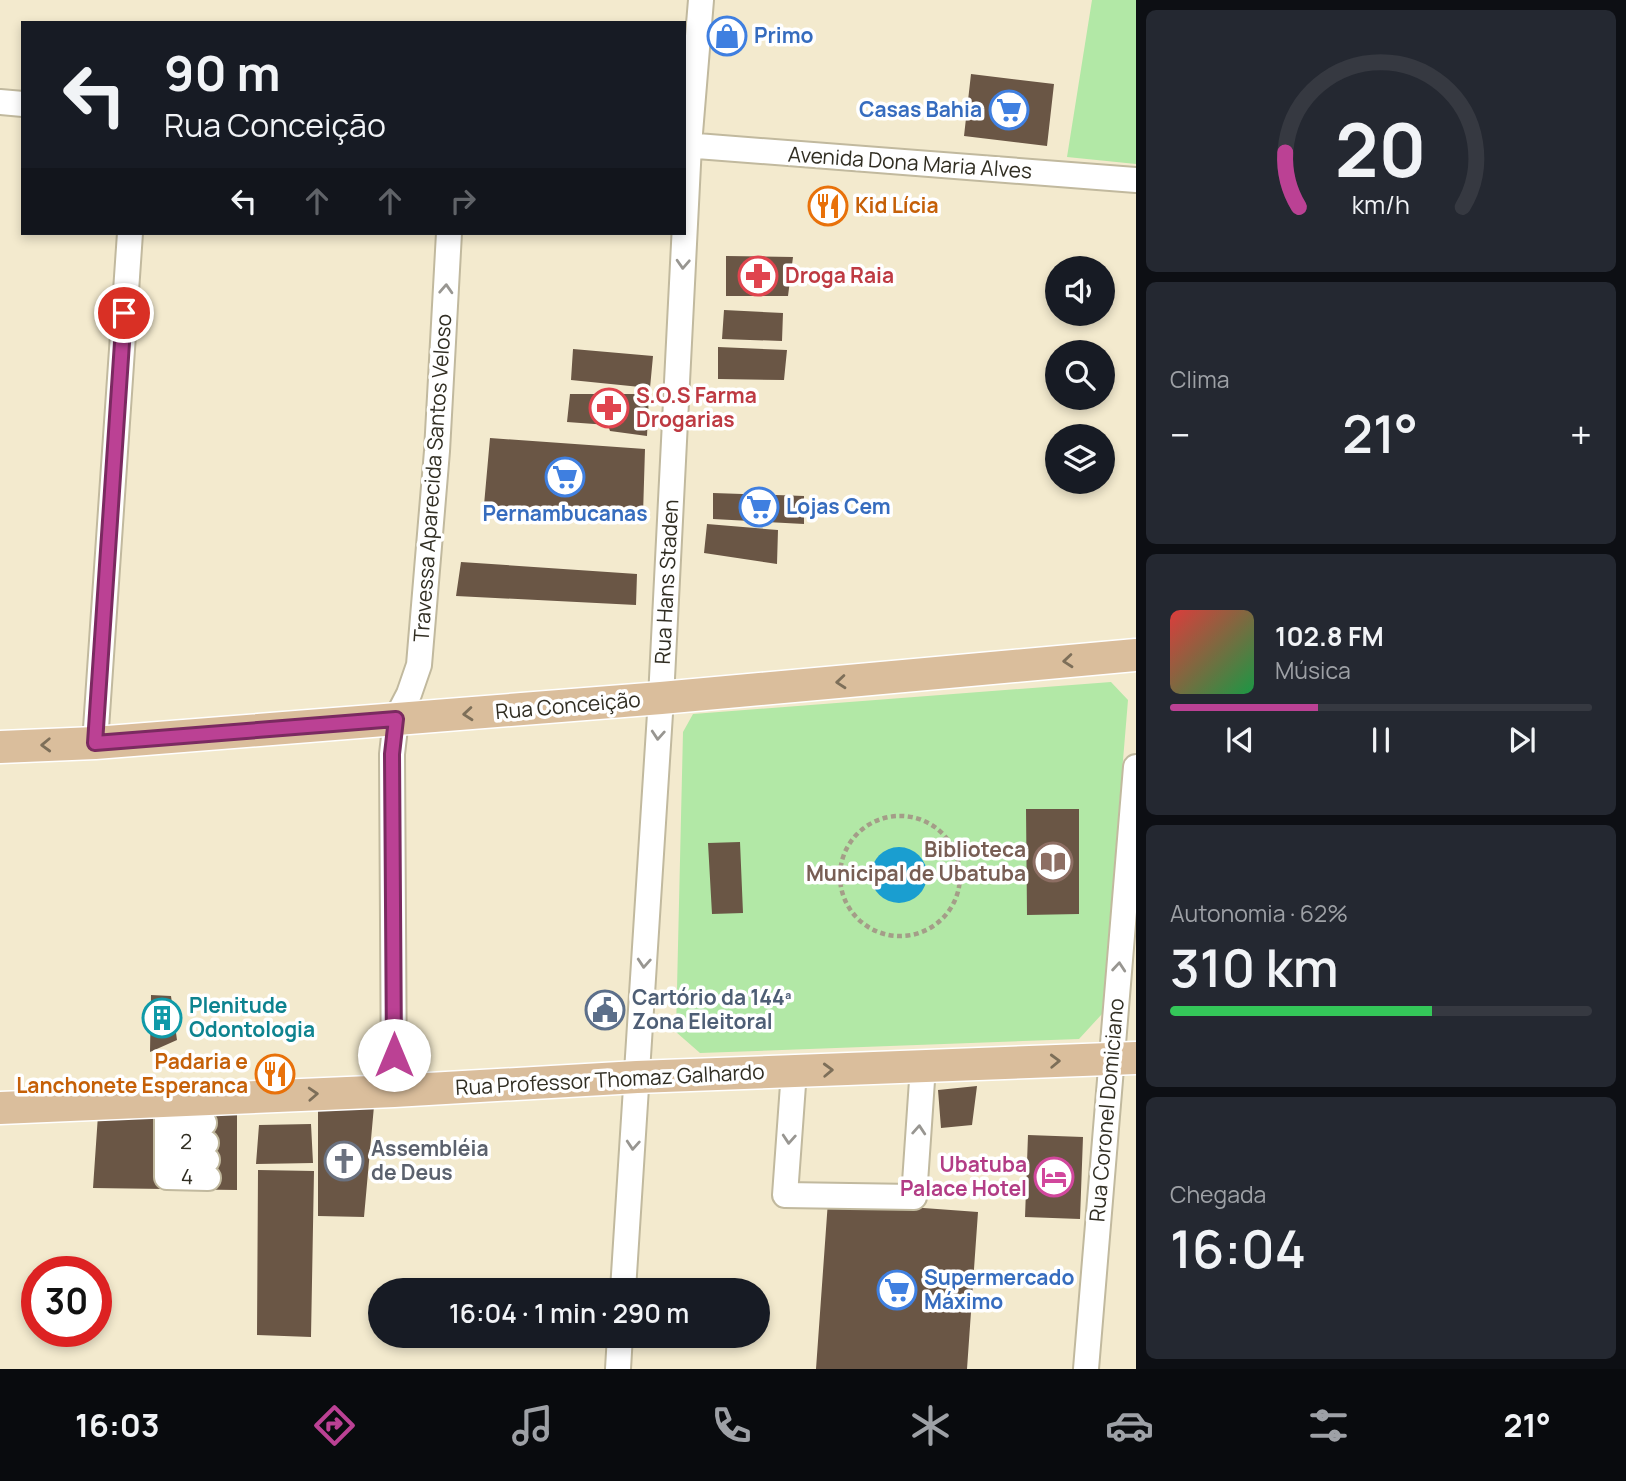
<!DOCTYPE html>
<html lang="pt">
<meta charset="utf-8">
<style>
body{margin:0;font-family:Manrope,sans-serif;background:#242831;color:#f1f3f6;height:100vh;display:flex;flex-direction:column;font-size:26px;white-space:nowrap}
*{box-sizing:border-box;margin:0}
p{font-size:23px;color:#9ea1a6}
.icon{flex:none;width:38px;height:38px;fill:none;stroke:currentColor;stroke-width:2;stroke-linecap:round;stroke-linejoin:round}
.map{position:relative;flex:1;overflow:hidden}
.sheet{display:flex;flex-direction:column;gap:10px;padding:10px;background:#0d0f14;width:490px}
.sheet>*{flex:none}
.hud{position:absolute;left:21px;top:21px;width:665px;height:214px;border-radius:0px;box-shadow:0 4px 10px #0003;background:#171b24;color:#f1f3f6;overflow:hidden}
.buttons{position:absolute;left:1045px;top:256px;display:grid;gap:14px}
.buttons a{display:grid;place-items:center;width:70px;height:70px;border-radius:50%;background:#171b24;box-shadow:0 4px 10px #0003;font-size:35px}
.speed{position:absolute;left:21px;top:1256px;display:flex;gap:14px;font-size:35px;font-weight:700;text-align:center}
.speed>*{display:grid;place-content:center;width:91px;height:91px;border-radius:50%;background:#171b24;box-shadow:0 4px 10px #0003;line-height:1}
.speed .limit{border:10px solid #d22;background:#fff;color:#111}
.pin{position:absolute;display:grid;place-items:center;width:60px;height:60px;color:#fff;margin:-30px;border:4px solid #fff;border-radius:50%;box-shadow:0 2px 7px #0007}
.me{position:absolute;width:77px;margin:-38px;rotate:0deg;stroke-linejoin:round;filter:drop-shadow(0 0 5px #0008)}
.turn{display:flex;align-items:center;gap:24px;height:147px;padding:0 28px;font-size:32px}
.turn .icon{width:91px;height:91px;stroke-width:2.5}
.turn b{display:block;font-size:49px;line-height:60px}
.lanes{display:flex;align-items:center;height:66px;padding:0 28px;background:#0003;justify-content:center;gap:35px;direction:ltr}
.lanes .off{opacity:.35}
.big{font-size:52px;font-weight:600;line-height:1.1}
.sheet .widget{flex:1;display:flex;flex-direction:column;justify-content:center;gap:10px;min-width:0;padding:0 24px;border-radius:10px;background:#242831}
.sheet .dial{align-items:center;gap:0}
.dial svg{height:182px;overflow:visible;fill:none;stroke:#363941;stroke-width:7;stroke-linecap:round;text-anchor:middle}
.dial text{fill:#f1f3f6;stroke:none}
.song{display:flex;align-items:center;gap:21px}
.cover{width:84px;height:84px;border-radius:10px;background:linear-gradient(135deg,hsl(0 70% 55%),hsl(140 70% 35%))}
.played{height:7px;border-radius:4px;background:linear-gradient(90deg,#bb4194 35%,#363941 35%)}
.keys{display:flex;justify-content:space-around;direction:ltr}
.heat{display:flex;justify-content:space-between;align-items:center;font-size:38px;direction:ltr}
.charge{height:10px;border-radius:5px;background:linear-gradient(90deg,#34c759 62%,#363941 0)}
.trip{position:absolute;left:368px;top:1278px;width:402px;height:70px;border-radius:35px;background:#171b24;box-shadow:0 4px 10px #0003;font-weight:600;line-height:70px;text-align:center}
.menu{display:flex;height:112px;justify-content:space-around;align-items:center;background:#090b0e;color:#9ea1a6}
.menu .icon{width:49px;height:49px}
.menu .selected{color:#bb4194}
.menu b{font-size:32px;color:#f1f3f6}
main{display:flex;flex:1;min-height:0}
.map>svg:first-child{display:block}
</style>
<main>
<div class="map">
<svg width="1136" height="1369" viewBox="0 0 1136 1369">
<rect width="100%" height="100%" fill="#f3eace"/>
<path fill="#b2e8a6" d="M1092,0H1136V164L1067,157Z
M1111,682L1128,700L1102,1014L1079,1039L700,1053L676,1032L683,732L693,714Z"/>
<path fill="#1a9ed0" d="M871 875a28 28 0 1 1 56 0a28 28 0 1 1-56 0Z"/>
<path fill="#6a5645" d="M971,74L1054,84L1047,146L964,136Z
M726,256L793,257L788,296H726Z
M724,310L783,313L782,341L722,339Z
M718,347L787,350L784,380L718,379Z
M573,349L653,356L650,388L571,380Z
M570,394H649L647,436L610,431L608,425L567,422Z
M490,438L645,449L643,515L484,505Z
M713,493L804,496V524L713,519Z
M707,524L778,530L777,564L704,553Z
M461,562L637,574L636,605L456,596Z
M1026,809H1079V914L1027,915Z
M740,842L743,913L712,914L708,843Z
M151,995L171,996L177,1040L150,1052Z
M977,1086L972,1125L941,1128L938,1090Z
M318,1106H374L364,1217L318,1216Z
M237,1112V1190L93,1188L98,1115Z
M311,1124L313,1163L256,1164L259,1125Z
M1028,1135L1083,1137L1080,1219L1025,1217Z
M258,1170L314,1171L311,1337L257,1335Z
M828,1201L978,1212L967,1369H816Z"/>
<g fill="none" stroke-linecap="round" stroke-linejoin="round">
<defs>
<path id="minor" d="M0,102L23,104
M684,145L1136,180
M95,743L130,233
M794,1071L785,1195L914,1197L923,1066
M394,1091L392,754L396,719L409,694L419,665L437,451L449,233
M167,1101V1177L208,1178
M167,1123H204
M167,1142L206,1143
M167,1160H207
M623,1290L661,698L689,145L701,0
M618,1369L620,1335
M1086,1369L1136,767"/>
<path id="major" d="M0,747L95,743L661,698L1136,655
M0,1108L394,1091L637,1077L1136,1058"/>
</defs>
<use href="#minor" stroke="#c1b99e" stroke-width="28"/>
<use href="#major" stroke="#fff" stroke-width="35"/>
<path stroke="#a49d88" stroke-width="4.5" stroke-dasharray="5 3.5" stroke-linecap="butt" d="M840 876a60 60 0 1 1 120 0a60 60 0 1 1-120 0Z"/>
<use href="#minor" stroke="#fff" stroke-width="24"/>
<use href="#major" stroke="#dabe9c" stroke-width="32"/>
</g>
<defs><path id="oneway-chevron" d="M-2-3.5L2.5 0L-2 3.5" fill="none" stroke-width="1.6" stroke-linecap="round" stroke-linejoin="round" transform="scale(1.75)"/></defs>
<g stroke="#989691">
<use href="#oneway-chevron" transform="translate(683 264) rotate(93)"/>
<use href="#oneway-chevron" transform="translate(446 289) rotate(-87)"/>
<use href="#oneway-chevron" transform="translate(658 735) rotate(94)"/>
<use href="#oneway-chevron" transform="translate(644 963) rotate(94)"/>
<use href="#oneway-chevron" transform="translate(1119 967) rotate(-85)"/>
<use href="#oneway-chevron" transform="translate(919 1130) rotate(-86)"/>
<use href="#oneway-chevron" transform="translate(789 1139) rotate(94)"/>
<use href="#oneway-chevron" transform="translate(633 1145) rotate(94)"/>
</g>
<g stroke="#7d6f59">
<use href="#oneway-chevron" transform="translate(1068 661) rotate(175)"/>
<use href="#oneway-chevron" transform="translate(841 682) rotate(175)"/>
<use href="#oneway-chevron" transform="translate(468 714) rotate(175)"/>
<use href="#oneway-chevron" transform="translate(46 745) rotate(178)"/>
<use href="#oneway-chevron" transform="translate(1055 1061) rotate(-2)"/>
<use href="#oneway-chevron" transform="translate(828 1070) rotate(-2)"/>
<use href="#oneway-chevron" transform="translate(313 1094) rotate(-3)"/>
</g>
<g fill="none" stroke-linecap="round" stroke-linejoin="round">
<defs>
<path id="route" d="M124,313L95,743L396,719L392,754L394,1055"/>
</defs>
<use href="#route" stroke="#7a2a60" stroke-width="18"/>
<use href="#route" stroke="#bb4194" stroke-width="12"/>
</g>
<defs>
<symbol id="shop-ring" viewBox="-11 -11 22 22"><circle r="9.5" fill="#fff" stroke="#3f7fe0" stroke-width="1.5"/><path d="M-5-2.5h2.3a2.7 3.5 0 0 1 5.4 0H5L5.5 6h-11ZM-1.5-2.5h3a1.5 2.3 0 0 0-3 0Z" fill="#3f7fe0"/></symbol>
<symbol id="supermarket-ring" viewBox="-11 -11 22 22"><circle r="9.5" fill="#fff" stroke="#3f7fe0" stroke-width="1.5"/><path d="M-6-5.5h2.5l.6 2H6L4.5 2H-2.5L-4.4-4H-6ZM-1.5 3.2a1.3 1.3 0 1 0 .1 0ZM3 3.2a1.3 1.3 0 1 0 .1 0Z" fill="#3f7fe0"/></symbol>
<symbol id="restaurant-ring" viewBox="-11 -11 22 22"><circle r="9.5" fill="#fff" stroke="#e8710a" stroke-width="1.5"/><path d="M-5-6h1v4h1v-4h1v4h1v-4h1v5L-1.5 .5V6h-2V.5L-5-1ZM5-6V6H3V1.5H1.5Q1.5-4 5-6Z" fill="#e8710a"/></symbol>
<symbol id="pharmacy-ring" viewBox="-11 -11 22 22"><circle r="9.5" fill="#fff" stroke="#e0444e" stroke-width="1.5"/><path d="M-2-6h4v4h4v4h-4v4h-4v-4h-4v-4h4Z" fill="#e0444e"/></symbol>
<symbol id="library-ring" viewBox="-11 -11 22 22"><circle r="9.5" fill="#fff" stroke="#8d6e63" stroke-width="1.5"/><path d="M-6-4Q-3-5.5-.7-3.5V5Q-3 3-6 4ZM6-4Q3-5.5 .7-3.5V5Q3 3 6 4Z" fill="#8d6e63"/></symbol>
<symbol id="civic-ring" viewBox="-11 -11 22 22"><circle r="9.5" fill="#fff" stroke="#5c6f8a" stroke-width="1.5"/><path d="M-.6-6.5H3V-4.5H.6V-3L4-1V1h2V6H-6V1h2V-1L-.6-3ZM-1.2 2.5V6h2.4V2.5Z" fill="#5c6f8a"/></symbol>
<symbol id="building-ring" viewBox="-11 -11 22 22"><circle r="9.5" fill="#fff" stroke="#0f9aa8" stroke-width="1.5"/><path d="M-4-6H4V6H1V3H-1V6H-4ZM-2.5-4.3h1.7v1.8h-1.7ZM.8-4.3h1.7v1.8H.8ZM-2.5-1h1.7V.8h-1.7ZM.8-1h1.7V.8H.8Z" fill="#0f9aa8"/></symbol>
<symbol id="church-ring" viewBox="-11 -11 22 22"><circle r="9.5" fill="#fff" stroke="#6b7280" stroke-width="1.5"/><path d="M-1.2-6h2.4v3.5h3.3v2.4h-3.3V6h-2.4V-.1h-3.3v-2.4h3.3Z" fill="#6b7280"/></symbol>
<symbol id="hotel-ring" viewBox="-11 -11 22 22"><circle r="9.5" fill="#fff" stroke="#d1479c" stroke-width="1.5"/><path d="M-6-4.5h1.5V1H6V5H4.5V3h-9V5H-6ZM-4 0a1.8 1.8 0 1 1 3.6 0ZM.5 0V-2.5h3Q6-2.5 6 0Z" fill="#d1479c"/></symbol>
</defs>
<g fill-rule="evenodd">
<use href="#shop-ring" x="705" y="14" width="44" height="44"/>
<use href="#supermarket-ring" x="987" y="88" width="44" height="44"/>
<use href="#restaurant-ring" x="806" y="184" width="44" height="44"/>
<use href="#pharmacy-ring" x="736" y="254" width="44" height="44"/>
<use href="#pharmacy-ring" x="587" y="386" width="44" height="44"/>
<use href="#supermarket-ring" x="543" y="455" width="44" height="44"/>
<use href="#supermarket-ring" x="737" y="485" width="44" height="44"/>
<use href="#library-ring" x="1031" y="840" width="44" height="44"/>
<use href="#civic-ring" x="583" y="988" width="44" height="44"/>
<use href="#building-ring" x="140" y="996" width="44" height="44"/>
<use href="#restaurant-ring" x="253" y="1052" width="44" height="44"/>
<use href="#church-ring" x="322" y="1139" width="44" height="44"/>
<use href="#hotel-ring" x="1032" y="1155" width="44" height="44"/>
<use href="#supermarket-ring" x="875" y="1268" width="44" height="44"/>
</g>
<g text-anchor="middle" stroke-width="7" stroke-linejoin="round" paint-order="stroke">
<g font-size="21" font-weight="bold" fill="#366cbe" stroke="#fff" text-anchor="start">
<text x="754" y="43">Primo</text>
<text x="982" y="117" text-anchor="end">Casas Bahia</text>
<text x="786" y="514">Lojas Cem</text>
<text x="565" y="521" text-anchor="middle">Pernambucanas</text>
<text x="924" y="1285">Supermercado<tspan x="924" dy="24">Máximo</tspan></text>
</g>
<g font-size="21" fill="#312e23" stroke="#fff">
<text transform="translate(910 163) rotate(4)" y="7">Avenida Dona Maria Alves</text>
<text transform="translate(433 478) rotate(-86)" y="7">Travessa Aparecida Santos Veloso</text>
<text transform="translate(667 582) rotate(-87)" y="7">Rua Hans Staden</text>
<text transform="translate(568 706) rotate(-5)" y="7">Rua Conceição</text>
<text transform="translate(610 1080) rotate(-3)" y="7">Rua Professor Thomaz Galhardo</text>
<text transform="translate(1107 1110) rotate(-85)" y="7">Rua Coronel Domiciano</text>
<text transform="translate(186 1142) rotate(1)" y="7">2</text>
<text transform="translate(187 1177) rotate(1)" y="7">4</text>
</g>
<g font-size="21" font-weight="bold" fill="#c56008" stroke="#fff" text-anchor="start">
<text x="855" y="213">Kid Lícia</text>
<text x="248" y="1069" text-anchor="end">Padaria e<tspan x="248" dy="24">Lanchonete Esperanca</tspan></text>
</g>
<g font-size="21" font-weight="bold" fill="#be3a42" stroke="#fff" text-anchor="start">
<text x="785" y="283">Droga Raia</text>
<text x="636" y="403">S.O.S Farma<tspan x="636" dy="24">Drogarias</tspan></text>
</g>
<g font-size="21" font-weight="bold" fill="#785e54" stroke="#fff" text-anchor="end">
<text x="1026" y="857">Biblioteca<tspan x="1026" dy="24">Municipal de Ubatuba</tspan></text>
</g>
<g font-size="21" font-weight="bold" fill="#4e5e75" stroke="#fff" text-anchor="start">
<text x="632" y="1005">Cartório da 144ª<tspan x="632" dy="24">Zona Eleitoral</tspan></text>
</g>
<g font-size="21" font-weight="bold" fill="#0d838f" stroke="#fff" text-anchor="start">
<text x="189" y="1013">Plenitude<tspan x="189" dy="24">Odontologia</tspan></text>
</g>
<g font-size="21" font-weight="bold" fill="#5b616d" stroke="#fff" text-anchor="start">
<text x="371" y="1156">Assembléia<tspan x="371" dy="24">de Deus</tspan></text>
</g>
<g font-size="21" font-weight="bold" fill="#b23c85" stroke="#fff" text-anchor="end">
<text x="1027" y="1172">Ubatuba<tspan x="1027" dy="24">Palace Hotel</tspan></text>
</g>
</g>
</svg>
<div class="buttons">
<a><svg class="icon" aria-label="sound" viewBox="0 0 24 24"><path d="M4 9h4l5-4v14l-5-4H4zM17 9q2 3 0 6"/></svg></a>
<a><svg class="icon" aria-label="search" viewBox="0 0 24 24"><circle cx="10" cy="10" r="6"/><path d="M15 15l6 6"/></svg></a>
<a><svg class="icon" aria-label="layers" viewBox="0 0 24 24"><path d="M12 4l9 5-9 5-9-5zM3 14l9 5 9-5"/></svg></a>
</div>
<div class="speed"><div class="limit">30</div></div>
<div class="pin" style="left:124px;top:313px;background:#d93025"><svg class="icon" aria-label="arrive" viewBox="0 0 24 24"><path d="M6 21V4h12l-3 4 3 4H6"/></svg></div>
<svg class="me" style="left:394px;top:1055px" viewBox="-20 -20 40 40"><circle r="19" fill="#fff"/><path d="M0-13L10 11 0 6-10 11z" fill="#bb4194"/></svg>
<div class="trip">16:04 · 1 min · 290 m</div>
<div class="hud">
<div class="turn"><svg class="icon" aria-label="left" viewBox="0 0 24 24"><path d="M17 20v-9H6M10 6l-5 5 5 5"/></svg><div><b>90 m</b>Rua Conceição</div></div>
<div class="lanes"><svg class="icon" aria-label="left" viewBox="0 0 24 24"><path d="M17 20v-9H6M10 6l-5 5 5 5"/></svg><svg class="icon off" aria-label="ahead" viewBox="0 0 24 24"><path d="M12 20V5M6 11l6-6 6 6"/></svg><svg class="icon off" aria-label="ahead" viewBox="0 0 24 24"><path d="M12 20V5M6 11l6-6 6 6"/></svg><svg class="icon off" aria-label="right" viewBox="0 0 24 24"><path d="M7 20v-9h11M14 6l5 5-5 5"/></svg></div>
</div>
</div>
<section class="sheet">
<div class="widget dial"><svg viewBox="0 0 100 80">
<path d="M14 69A42 42 0 1 1 86 69"/>
<path d="M14 69A42 42 0 0 1 8 45" stroke="#bb4194"/>
<text x="50" y="56" font-size="32" font-weight="700">20</text>
<text x="50" y="72" font-size="11">km/h</text>
</svg></div>
<div class="widget"><p>Clima</p>
<div class="heat"><a>−</a><b class="big">21°</b><a>+</a></div>
</div>
<div class="widget">
<div class="song"><i class="cover"></i><div><b>102.8 FM</b><p>Música</p></div></div>
<div class="played"></div>
<div class="keys"><svg class="icon" aria-label="previous" viewBox="0 0 24 24"><path d="M18 5L8 12l10 7zM5 5v14"/></svg><svg class="icon" aria-label="pause" viewBox="0 0 24 24"><path d="M8 5v14M16 5v14"/></svg><svg class="icon" aria-label="next" viewBox="0 0 24 24"><path d="M6 5l10 7-10 7zM19 5v14"/></svg></div>
</div>
<div class="widget"><p>Autonomia · 62%</p><b class="big">310 km</b><div class="charge"></div></div>
<div class="widget"><p>Chegada</p><b class="big">16:04</b></div>
</section>
</main>
<nav class="menu">
<b>16:03</b>
<svg class="icon selected" aria-label="directions" viewBox="0 0 24 24"><path d="M12 3l9 9-9 9-9-9zM9 14v-3h6M13 9l2 2-2 2"/></svg>
<svg class="icon" aria-label="music" viewBox="0 0 24 24"><path d="M9 18V5l10-2v13"/><circle cx="6" cy="18" r="3"/><circle cx="16" cy="16" r="3"/></svg>
<svg class="icon" aria-label="phone" viewBox="0 0 24 24"><path d="M5 4h4l2 5-3 2q2 4 5 5l2-3 5 2v4C11 20 4 13 5 4z"/></svg>
<svg class="icon" aria-label="climate" viewBox="0 0 24 24"><path d="M12 3v18M4 7l16 10M4 17L20 7"/></svg>
<svg class="icon" aria-label="car" viewBox="0 0 24 24"><path d="M5 17H2v-5l4-1 3-4h7l3 4 3 1v5h-3M9 17h6M6 11h13"/><circle cx="7" cy="17" r="2"/><circle cx="17" cy="17" r="2"/></svg>
<svg class="icon" aria-label="filters" viewBox="0 0 24 24"><path d="M4 7h16M4 17h16"/><circle cx="9" cy="7" r="2"/><circle cx="15" cy="17" r="2"/></svg>
<b>21°</b>
</nav>
